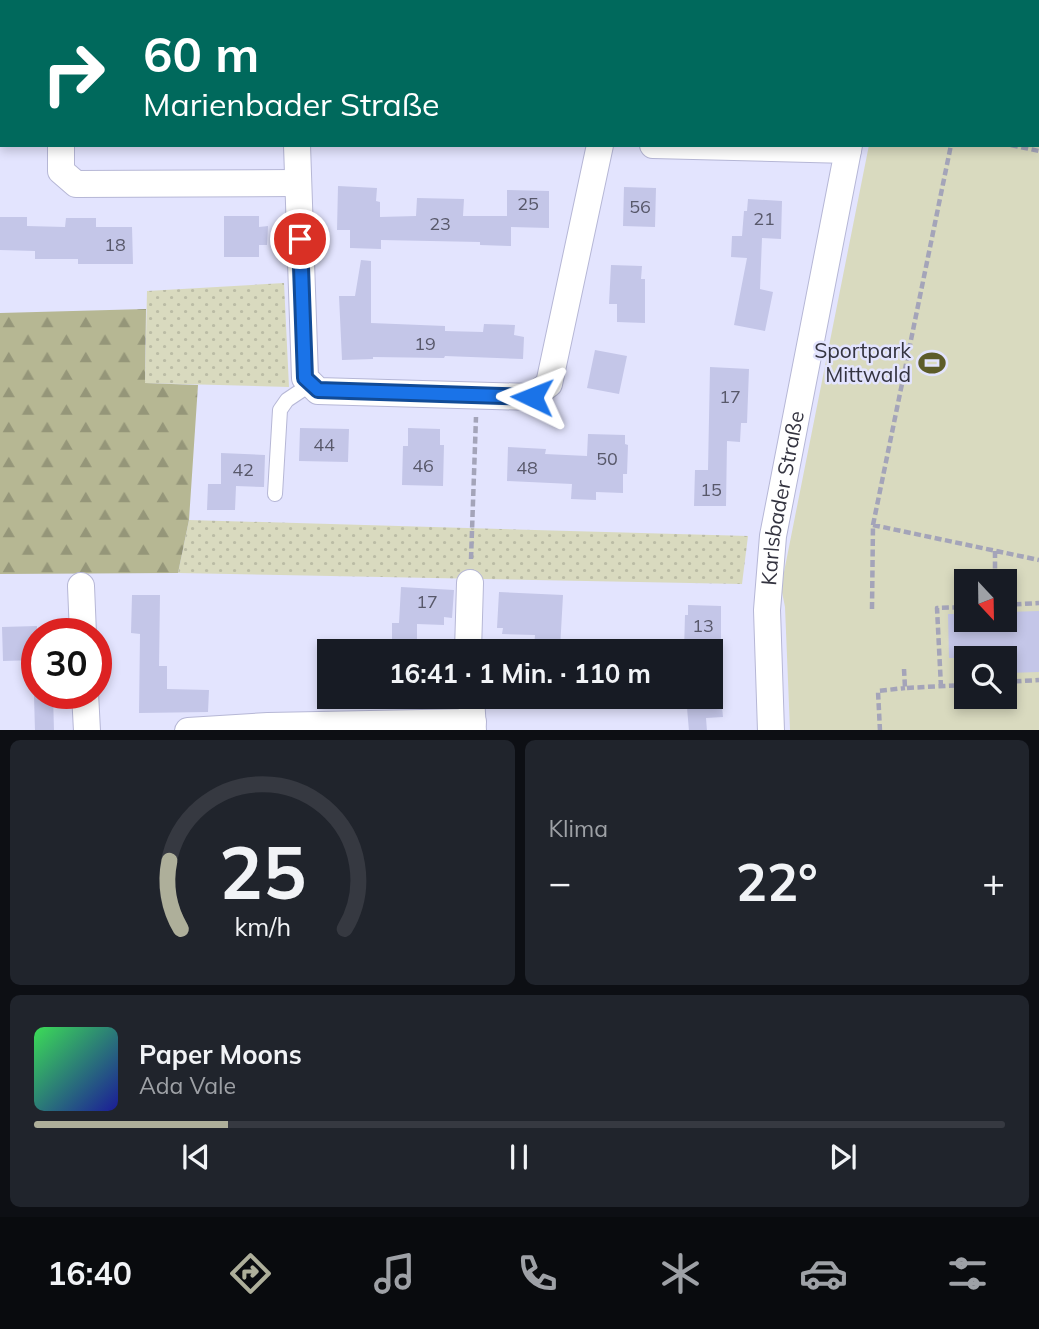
<!DOCTYPE html>
<html lang="de">
<meta charset="utf-8">
<style>
body{margin:0;font-family:Mulish,sans-serif;background:#20242c;color:#f1f3f6;height:100vh;display:flex;flex-direction:column;font-size:26px;white-space:nowrap}
*{box-sizing:border-box;margin:0}
p{font-size:23px;color:#9ea1a6}
.icon{flex:none;width:38px;height:38px;fill:none;stroke:currentColor;stroke-width:2;stroke-linecap:round;stroke-linejoin:round}
.map{position:relative;height:730px;overflow:hidden}
.details{display:flex;flex-direction:column;gap:10px;padding:10px;background:#0d0f14;flex:1}
.details>*{flex:none}
.top-card{position:absolute;left:0px;top:0px;width:1040px;height:147px;box-shadow:0 4px 10px #0003;background:#00695c;color:#fff;overflow:hidden}
.needle{width:46px;rotate:158deg}
.tools{position:absolute;left:954px;top:569px;display:grid;gap:14px}
.tools a{display:grid;place-items:center;width:63px;height:63px;border-radius:0px;background:#171b24;box-shadow:0 4px 10px #0003;font-size:35px}
.speed{position:absolute;left:21px;top:618px;display:flex;gap:14px;font-size:35px;font-weight:700;text-align:center}
.speed>*{display:grid;place-content:center;width:91px;height:91px;border-radius:50%;background:#171b24;box-shadow:0 4px 10px #0003;line-height:1}
.speed .limit{border:10px solid #d22;background:#fff;color:#111}
.pin{position:absolute;display:grid;place-items:center;width:60px;height:60px;color:#fff;margin:-30px;border:4px solid #fff;border-radius:50%;box-shadow:0 2px 7px #0007}
.me{position:absolute;width:77px;margin:-38px;rotate:272deg;stroke-linejoin:round;filter:drop-shadow(0 0 5px #0008)}
.turn{display:flex;align-items:center;gap:24px;height:147px;padding:0 28px;font-size:32px}
.turn .icon{width:91px;height:91px;stroke-width:2.5}
.turn b{display:block;font-size:49px;line-height:60px}
.big{font-size:52px;font-weight:700;line-height:1.1}
.details .tile{flex:1;display:flex;flex-direction:column;justify-content:center;gap:10px;min-width:0;padding:0 24px;border-radius:10px;background:#20242c}
.details .dial{align-items:center;gap:0}
.dial svg{height:182px;overflow:visible;fill:none;stroke:#363941;stroke-width:7;stroke-linecap:round;text-anchor:middle}
.dial text{fill:#f1f3f6;stroke:none}
.song{display:flex;align-items:center;gap:21px}
.cover{width:84px;height:84px;border-radius:10px;background:linear-gradient(135deg,hsl(130 70% 55%),hsl(240 70% 35%))}
.played{height:7px;border-radius:4px;background:linear-gradient(90deg,#aeaf9a 20%,#363941 20%)}
.keys{display:flex;justify-content:space-around;direction:ltr}
.heat{display:flex;justify-content:space-between;align-items:center;font-size:38px;direction:ltr}
.details .tiles{flex:1;display:grid;gap:10px;grid-template-columns:1fr 1fr}
.tile:last-child{grid-column:span 2}
.trip{position:absolute;left:317px;top:639px;width:406px;height:70px;border-radius:0px;background:#171b24;box-shadow:0 4px 10px #0003;font-weight:700;line-height:70px;text-align:center}
.tabs{display:flex;height:112px;justify-content:space-around;align-items:center;background:#090b0e;color:#9ea1a6}
.tabs .icon{width:49px;height:49px}
.tabs .selected{color:#aeaf9a}
.tabs b{font-size:32px;color:#f1f3f6}
.map>svg:first-child{display:block}
</style>
<div class="map">
<svg width="1039" height="731" viewBox="0 0 1039 731">
<defs>
<pattern id="green-dots" width="8" height="8" patternUnits="userSpaceOnUse" patternTransform="scale(1.75)"><rect width="8" height="8" fill="#d9dabf"/><path d="M2 2h.1M6 6h.1" fill="none" stroke="#bbbca5" stroke-width="1.8" stroke-linecap="round"/></pattern>
<pattern id="forest-firs" width="22" height="20" patternUnits="userSpaceOnUse" patternTransform="scale(1.75)"><rect width="22" height="20" fill="#b6b793"/><path d="M5 1l3.5 6h-7zM16 11l3.5 6h-7z" fill="#959679"/></pattern>
</defs>
<rect width="100%" height="100%" fill="#e3e4fe"/>
<path fill="url(#green-dots)" d="M284,283L289,387L145,383L147,291Z
M189,520L748,536L742,584L178,573Z"/>
<path fill="url(#forest-firs)" d="M146,309L145,383L198,385L189,520L178,573L0,574V313Z"/>
<path fill="#d9dabf" fill-rule="evenodd" d="M898,0H1039V730H790L785,607L781,587L869,145H1038V2H898ZM966,581H1004V620H966ZM966,658H1004V696H966Z"/>
<path fill="#c4c6e8" d="M338,186L377,188L376,201L380,202V217L416,216L417,198L464,199L463,216H507V190L549,191V228L511,227V246L480,245V242L381,240V249L350,248V230H337Z
M624,187L656,188L655,227L623,226Z
M748,199L782,201L781,239L762,238L760,289L773,292L765,331L734,325L747,258L731,257L732,236H742L744,211H747Z
M224,216H259V227L268,226L267,245H259V257H224Z
M0,217H27V226L65,227L66,218H96V227H132L133,264H78V259H35V251L0,250Z
M361,260L371,261V323L445,326V331L483,332L484,324L515,325L514,335L524,337L523,359L445,356L444,358L373,357V359L342,360L339,296H355Z
M611,265L642,266L641,279H645V323L617,322V304H609Z
M595,350L627,356L619,394L587,388Z
M710,367L749,369L747,423H741L740,442L727,441L726,506H694L695,470H708Z
M300,428L349,429L348,462L299,461Z
M408,428L440,429V445H444L443,486L402,485L403,446H408Z
M588,434L625,435V444L628,445L627,474H623V493L596,492V500L571,499L572,484L507,481L508,447L546,449L545,454L587,456Z
M221,453L265,455L264,487L236,486L235,510H207L208,484H221Z
M401,587L454,590L452,618L444,617V625L417,624V651H392V623H399Z
M499,592L563,595L560,649L534,647L535,635L502,634L503,628H497Z
M132,595H160L159,666H167V689L209,690L208,712L139,713L140,634L131,633Z
M688,605L721,606V642H714V651H684L685,615H688Z
M1039,611V672L1004,673V658H949L948,614H966V620H1004V612Z
M37,626V660L3,661L2,627Z
M53,695L54,731H35L34,696Z
M686,696H721L723,717L706,718L707,731H689Z"/>
<g fill="none" stroke-linecap="round" stroke-linejoin="round">
<defs>
<path id="lane" d="M275,494L280,410L287,400L311,384"/>
<g id="street">
<path d="M295,0V2"/>
<path d="M63,2V0"/>
<path d="M628,2L629,0"/>
<path d="M877,2V0"/>
<path d="M61,145V171L76,184L297,183"/>
<path d="M297,145L305,378L318,391L532,397L549,384L600,145"/>
<path d="M653,145L848,150"/>
<path d="M81,586L83,634"/>
<path d="M468,651L470,583"/>
<path d="M85,693L87,731"/>
<path d="M471,696L473,731"/>
<path d="M188,731L268,726L473,722"/>
<path id="s1" d="M771,731L767,610L773,536L849,145"/>
</g>
</defs>
<use href="#lane" stroke="#b6b7d6" stroke-width="16"/>
<use href="#street" stroke="#b6b7d6" stroke-width="28"/>
<path stroke="#a4a4b9" stroke-width="4.5" stroke-dasharray="7 3.5" stroke-linecap="butt" d="M987,2L988,0
M1011,145L1039,151
M873,525L1039,560
M995,551V581
M471,559L476,417
M1004,605L1039,603
M872,609L873,525L951,145
M904,669L905,688L966,685
M1004,682L1039,680
M941,687L937,608L966,607
M880,731L878,691L905,688"/>
<use href="#lane" stroke="#fff" stroke-width="14"/>
<use href="#street" stroke="#fff" stroke-width="26"/>
</g>
<g fill="none" stroke-linecap="round" stroke-linejoin="round">
<defs>
<path id="route" d="M300,239L305,378L318,390L532,397"/>
</defs>
<use href="#route" stroke="#114b97" stroke-width="18"/>
<use href="#route" stroke="#1a73e8" stroke-width="12"/>
</g>
<defs>
<symbol id="stadium-bare" viewBox="-9 -9 18 18"><path d="M0-5a6.5 5 0 1 0 0 10a6.5 5 0 1 0 0-10ZM-3.5-1.8h7v3.6h-7Z" fill="#5d5c29" stroke="#e3e4fe" stroke-width="2.5" paint-order="stroke"/></symbol>
</defs>
<g fill-rule="evenodd">
<use href="#stadium-bare" x="913" y="344" width="38" height="38"/>
</g>
<g text-anchor="middle" stroke-width="5" stroke-linejoin="round" paint-order="stroke">
<g font-size="18" fill="#58586a">
<text x="528" y="210">25</text>
<text x="640" y="213">56</text>
<text x="764" y="225">21</text>
<text x="440" y="230">23</text>
<text x="115" y="251">18</text>
<text x="425" y="350">19</text>
<text x="730" y="403">17</text>
<text x="324" y="451">44</text>
<text x="607" y="465">50</text>
<text x="423" y="472">46</text>
<text x="527" y="474">48</text>
<text x="243" y="476">42</text>
<text x="711" y="496">15</text>
<text x="427" y="608">17</text>
<text x="703" y="632">13</text>
</g>
<g font-size="21" fill="#343440" stroke="#e3e4fe" text-anchor="end">
<text x="911" y="358">Sportpark<tspan x="911" dy="24">Mittwald</tspan></text>
</g>
<g font-size="21" fill="#343440" stroke="#e3e4fe">
<text dy="7" stroke="none"><textPath href="#s1" startOffset="234">Karlsbader Straße</textPath></text>
</g>
</g>
</svg>
<div class="tools">
<a><svg class="needle" viewBox="-14 -14 28 28"><path d="M0-13l5 13h-10z" fill="#e53935"/><path d="M0 13l5-13h-10z" fill="#9ea1a6"/></svg></a>
<a><svg class="icon" aria-label="search" viewBox="0 0 24 24"><circle cx="10" cy="10" r="6"/><path d="M15 15l6 6"/></svg></a>
</div>
<div class="speed"><div class="limit">30</div></div>
<div class="pin" style="left:300px;top:239px;background:#d93025"><svg class="icon" aria-label="arrive" viewBox="0 0 24 24"><path d="M6 21V4h12l-3 4 3 4H6"/></svg></div>
<svg class="me" style="left:532px;top:397px" viewBox="-20 -20 40 40"><path d="M0-17L14 15 0 8-14 15z" fill="#1a73e8" stroke="#fff" stroke-width="4"/></svg>
<div class="trip">16:41 · 1 Min. · 110 m</div>
<div class="top-card">
<div class="turn"><svg class="icon" aria-label="right" viewBox="0 0 24 24"><path d="M7 20v-9h11M14 6l5 5-5 5"/></svg><div><b>60 m</b>Marienbader Straße</div></div>
</div>
</div>
<section class="details">
<div class="tiles">
<div class="tile dial"><svg viewBox="0 0 100 80">
<path d="M14 69A42 42 0 1 1 86 69"/>
<path d="M14 69A42 42 0 0 1 9 39" stroke="#aeaf9a"/>
<text x="50" y="56" font-size="32" font-weight="700">25</text>
<text x="50" y="72" font-size="11">km/h</text>
</svg></div>
<div class="tile"><p>Klima</p>
<div class="heat"><a>−</a><b class="big">22°</b><a>+</a></div>
</div>
<div class="tile">
<div class="song"><i class="cover"></i><div><b>Paper Moons</b><p>Ada Vale</p></div></div>
<div class="played"></div>
<div class="keys"><svg class="icon" aria-label="previous" viewBox="0 0 24 24"><path d="M18 5L8 12l10 7zM5 5v14"/></svg><svg class="icon" aria-label="pause" viewBox="0 0 24 24"><path d="M8 5v14M16 5v14"/></svg><svg class="icon" aria-label="next" viewBox="0 0 24 24"><path d="M6 5l10 7-10 7zM19 5v14"/></svg></div>
</div>
</div>
</section>
<nav class="tabs">
<b>16:40</b>
<svg class="icon selected" aria-label="directions" viewBox="0 0 24 24"><path d="M12 3l9 9-9 9-9-9zM9 14v-3h6M13 9l2 2-2 2"/></svg>
<svg class="icon" aria-label="music" viewBox="0 0 24 24"><path d="M9 18V5l10-2v13"/><circle cx="6" cy="18" r="3"/><circle cx="16" cy="16" r="3"/></svg>
<svg class="icon" aria-label="phone" viewBox="0 0 24 24"><path d="M5 4h4l2 5-3 2q2 4 5 5l2-3 5 2v4C11 20 4 13 5 4z"/></svg>
<svg class="icon" aria-label="climate" viewBox="0 0 24 24"><path d="M12 3v18M4 7l16 10M4 17L20 7"/></svg>
<svg class="icon" aria-label="car" viewBox="0 0 24 24"><path d="M5 17H2v-5l4-1 3-4h7l3 4 3 1v5h-3M9 17h6M6 11h13"/><circle cx="7" cy="17" r="2"/><circle cx="17" cy="17" r="2"/></svg>
<svg class="icon" aria-label="filters" viewBox="0 0 24 24"><path d="M4 7h16M4 17h16"/><circle cx="9" cy="7" r="2"/><circle cx="15" cy="17" r="2"/></svg>
</nav>
